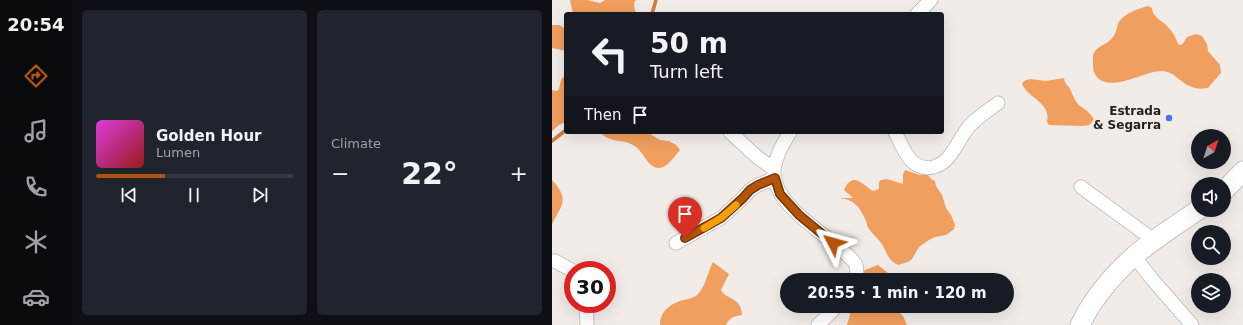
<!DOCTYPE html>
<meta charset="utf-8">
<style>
body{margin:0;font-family:"DejaVu Sans",sans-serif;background:#20242c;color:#f1f3f6;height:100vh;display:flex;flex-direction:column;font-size:15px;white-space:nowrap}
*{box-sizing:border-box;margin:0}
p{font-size:13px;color:#9ea1a6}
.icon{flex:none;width:22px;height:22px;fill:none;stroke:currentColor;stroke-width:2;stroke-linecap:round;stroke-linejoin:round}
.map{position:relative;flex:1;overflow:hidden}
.details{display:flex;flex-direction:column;gap:10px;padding:10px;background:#0d0f14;width:480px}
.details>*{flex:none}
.hud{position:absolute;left:12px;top:12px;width:380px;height:122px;border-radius:4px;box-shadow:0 4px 16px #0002;background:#171b24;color:#f1f3f6;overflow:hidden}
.needle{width:26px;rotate:39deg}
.buttons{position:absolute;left:639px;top:129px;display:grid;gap:8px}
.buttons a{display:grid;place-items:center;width:40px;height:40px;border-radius:50%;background:#171b24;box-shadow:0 4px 16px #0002;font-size:20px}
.speed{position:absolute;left:12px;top:261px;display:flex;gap:8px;font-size:20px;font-weight:700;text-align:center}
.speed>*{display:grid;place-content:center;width:52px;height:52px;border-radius:50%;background:#171b24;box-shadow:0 4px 16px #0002;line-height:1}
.speed .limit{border:6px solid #d22;background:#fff;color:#111}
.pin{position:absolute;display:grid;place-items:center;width:34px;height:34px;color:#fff;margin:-41px -17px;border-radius:50% 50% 50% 0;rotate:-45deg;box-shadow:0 0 4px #0007}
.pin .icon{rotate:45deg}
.me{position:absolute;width:44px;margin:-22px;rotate:309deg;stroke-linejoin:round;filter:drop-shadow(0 0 3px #0008)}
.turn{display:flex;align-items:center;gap:14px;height:84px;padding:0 20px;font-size:18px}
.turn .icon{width:52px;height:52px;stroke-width:2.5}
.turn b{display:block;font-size:28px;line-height:34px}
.then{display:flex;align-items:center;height:38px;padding:0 20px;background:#0003;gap:8px;font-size:15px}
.big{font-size:30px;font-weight:700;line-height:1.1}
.details .tile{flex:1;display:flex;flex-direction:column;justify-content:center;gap:6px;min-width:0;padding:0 14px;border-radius:6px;background:#20242c}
.song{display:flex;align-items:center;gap:12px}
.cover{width:48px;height:48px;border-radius:6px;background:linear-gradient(135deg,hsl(300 70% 55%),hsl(0 70% 35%))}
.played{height:4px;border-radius:2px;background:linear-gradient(90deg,#b45309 35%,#363941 35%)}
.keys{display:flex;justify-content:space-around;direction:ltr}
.heat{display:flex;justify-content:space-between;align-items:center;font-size:22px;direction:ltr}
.details .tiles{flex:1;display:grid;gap:10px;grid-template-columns:repeat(2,1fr)}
.trip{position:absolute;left:228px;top:273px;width:234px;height:40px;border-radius:20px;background:#171b24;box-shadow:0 4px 16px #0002;font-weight:700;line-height:40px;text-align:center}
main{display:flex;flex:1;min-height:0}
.tab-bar{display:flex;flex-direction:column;width:72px;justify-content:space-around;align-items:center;background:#090b0e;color:#9ea1a6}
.tab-bar .icon{width:28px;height:28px}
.tab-bar .on{color:#b45309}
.tab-bar b{font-size:18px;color:#f1f3f6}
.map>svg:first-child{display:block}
</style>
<main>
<nav class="tab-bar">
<b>20:54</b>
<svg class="icon on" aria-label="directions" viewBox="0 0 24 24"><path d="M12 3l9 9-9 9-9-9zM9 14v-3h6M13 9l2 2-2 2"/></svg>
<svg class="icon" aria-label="music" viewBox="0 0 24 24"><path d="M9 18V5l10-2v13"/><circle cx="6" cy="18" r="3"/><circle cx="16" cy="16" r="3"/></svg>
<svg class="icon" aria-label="phone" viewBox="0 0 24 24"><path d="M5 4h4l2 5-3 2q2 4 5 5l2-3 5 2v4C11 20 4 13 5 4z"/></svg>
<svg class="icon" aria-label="climate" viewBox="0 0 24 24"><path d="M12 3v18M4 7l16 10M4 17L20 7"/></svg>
<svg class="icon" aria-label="car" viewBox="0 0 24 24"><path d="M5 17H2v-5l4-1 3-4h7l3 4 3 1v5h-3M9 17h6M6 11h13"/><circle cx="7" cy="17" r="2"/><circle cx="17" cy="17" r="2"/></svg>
</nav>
<section class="details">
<div class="tiles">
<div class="tile">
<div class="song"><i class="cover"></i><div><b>Golden Hour</b><p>Lumen</p></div></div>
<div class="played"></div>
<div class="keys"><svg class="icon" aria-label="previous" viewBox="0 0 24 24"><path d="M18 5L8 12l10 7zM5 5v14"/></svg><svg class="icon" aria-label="pause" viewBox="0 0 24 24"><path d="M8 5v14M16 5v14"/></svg><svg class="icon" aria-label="next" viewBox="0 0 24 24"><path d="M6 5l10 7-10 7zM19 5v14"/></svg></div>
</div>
<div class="tile"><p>Climate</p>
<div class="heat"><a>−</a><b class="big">22°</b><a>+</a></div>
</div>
</div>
</section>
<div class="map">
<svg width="691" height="325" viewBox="0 0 691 325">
<rect width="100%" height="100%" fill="#f1ece8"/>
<path fill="#f19f5e" d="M18,0H35L48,3L53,0H84C80,4 83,9 84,14H21Z
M596,6L600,8C600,17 611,21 616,27C621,32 624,38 626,44L629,45L632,42L635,37L644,34L650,36L655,44L656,51L668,65L669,73L656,88C632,93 625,70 609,71C593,71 559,93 545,77C542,73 541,70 541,65C541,61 540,54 543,51C548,45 556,44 560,38C564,34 564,30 566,24C569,15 587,8 596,6Z
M0,25H7L14,29V51L0,48Z
M14,73V122L7,125L0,131V90L5,91L7,89L9,80Z
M512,78C512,83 516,85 518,89C521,95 523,102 528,106C534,110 539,113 542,120L537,125L530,126L497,125L495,122C500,102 473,97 470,83L474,80L478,79L494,81Z
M48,132H95L108,140L117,141L124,145L128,150C123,156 115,168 107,168C96,168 92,153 84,147C73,138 58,144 48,132Z
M353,170L368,175H376L379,179L383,181L384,186L390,195L394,208L399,215L403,225L402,229L394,235L383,237L377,240L367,247L360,259L356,262L346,265C336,260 336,255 331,246C328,240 321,235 317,229C315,227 315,223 314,221C308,207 302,199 287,198H301L292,190C301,171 309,184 321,191L327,189V182L329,180L335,179L351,184V174Z
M0,180C17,199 11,203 0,224Z
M161,262L177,274L169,290C175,301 189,296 190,315C182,316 177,318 174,325H108C108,311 119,303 132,300C136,299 140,298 144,296C154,287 155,273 161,262Z
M326,265L345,280H305L313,270Z
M295,306H341L351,316L355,325H295L298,315Z"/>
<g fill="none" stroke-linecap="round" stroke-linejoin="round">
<path stroke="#cf7f3e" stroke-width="3.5" d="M100,14L104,0
M0,141L14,130"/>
<defs>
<path id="street" d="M365,14L379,0
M178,132L205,157L222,169
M238,132C231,144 224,155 222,169C219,200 262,227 284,245C289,250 301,258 304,265C305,268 305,276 304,280
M343,132C352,149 358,172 382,167C388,165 395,160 399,154C405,146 409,137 415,129C423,118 436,111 446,103
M529,187L603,241
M124,243L169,218L191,198L198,190L206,185L223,178
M582,256L600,279L640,325
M0,261H3L21,271
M34,304L35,325
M266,325L285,306"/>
<path id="secondary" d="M672,191L691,171
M528,325C540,300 560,276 581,257C600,240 625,225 646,210"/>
</defs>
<use href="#street" stroke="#c8c3c0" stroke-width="15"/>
<use href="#secondary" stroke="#c8c3c0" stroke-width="21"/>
<use href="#street" stroke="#fff" stroke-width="13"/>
<use href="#secondary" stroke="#fff" stroke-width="19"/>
</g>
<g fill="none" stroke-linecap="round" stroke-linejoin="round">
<defs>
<path id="route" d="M133,238L169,218L191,198L198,190L206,185L223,178L228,194L247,215L281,243"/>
</defs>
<use href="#route" stroke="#753606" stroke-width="10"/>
<use href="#route" stroke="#b45309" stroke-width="7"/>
<path stroke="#f59e0b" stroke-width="7" d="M152,228L169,218L184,205"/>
</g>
<circle fill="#4e73e7" stroke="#f1ece8" stroke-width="1.5" cx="617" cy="118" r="4"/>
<g text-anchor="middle" stroke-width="3.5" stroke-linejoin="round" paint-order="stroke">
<g font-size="12" font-weight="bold" fill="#242221" stroke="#f1ece8" text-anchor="end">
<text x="609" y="115">Estrada<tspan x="609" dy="14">&amp; Segarra</tspan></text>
</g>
</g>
</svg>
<div class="buttons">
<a><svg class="needle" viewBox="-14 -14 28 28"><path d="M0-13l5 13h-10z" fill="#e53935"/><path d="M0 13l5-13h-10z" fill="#9ea1a6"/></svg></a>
<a><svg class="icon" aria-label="sound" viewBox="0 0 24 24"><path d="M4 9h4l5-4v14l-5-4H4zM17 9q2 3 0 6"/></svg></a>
<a><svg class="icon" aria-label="search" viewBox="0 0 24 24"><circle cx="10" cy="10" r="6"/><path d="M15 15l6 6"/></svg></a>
<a><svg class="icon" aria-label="layers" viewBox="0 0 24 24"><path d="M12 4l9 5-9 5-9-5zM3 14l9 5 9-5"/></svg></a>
</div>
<div class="speed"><div class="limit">30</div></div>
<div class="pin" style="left:133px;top:238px;background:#d93025"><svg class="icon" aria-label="arrive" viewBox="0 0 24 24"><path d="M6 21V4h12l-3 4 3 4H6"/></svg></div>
<svg class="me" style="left:281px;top:243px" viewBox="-20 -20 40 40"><path d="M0-17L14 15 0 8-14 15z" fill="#b45309" stroke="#fff" stroke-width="4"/></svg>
<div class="trip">20:55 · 1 min · 120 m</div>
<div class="hud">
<div class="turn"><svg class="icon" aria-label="left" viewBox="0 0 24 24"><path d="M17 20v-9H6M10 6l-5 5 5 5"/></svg><div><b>50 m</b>Turn left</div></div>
<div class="then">Then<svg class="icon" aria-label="arrive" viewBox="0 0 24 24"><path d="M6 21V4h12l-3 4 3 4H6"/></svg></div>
</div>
</div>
</main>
